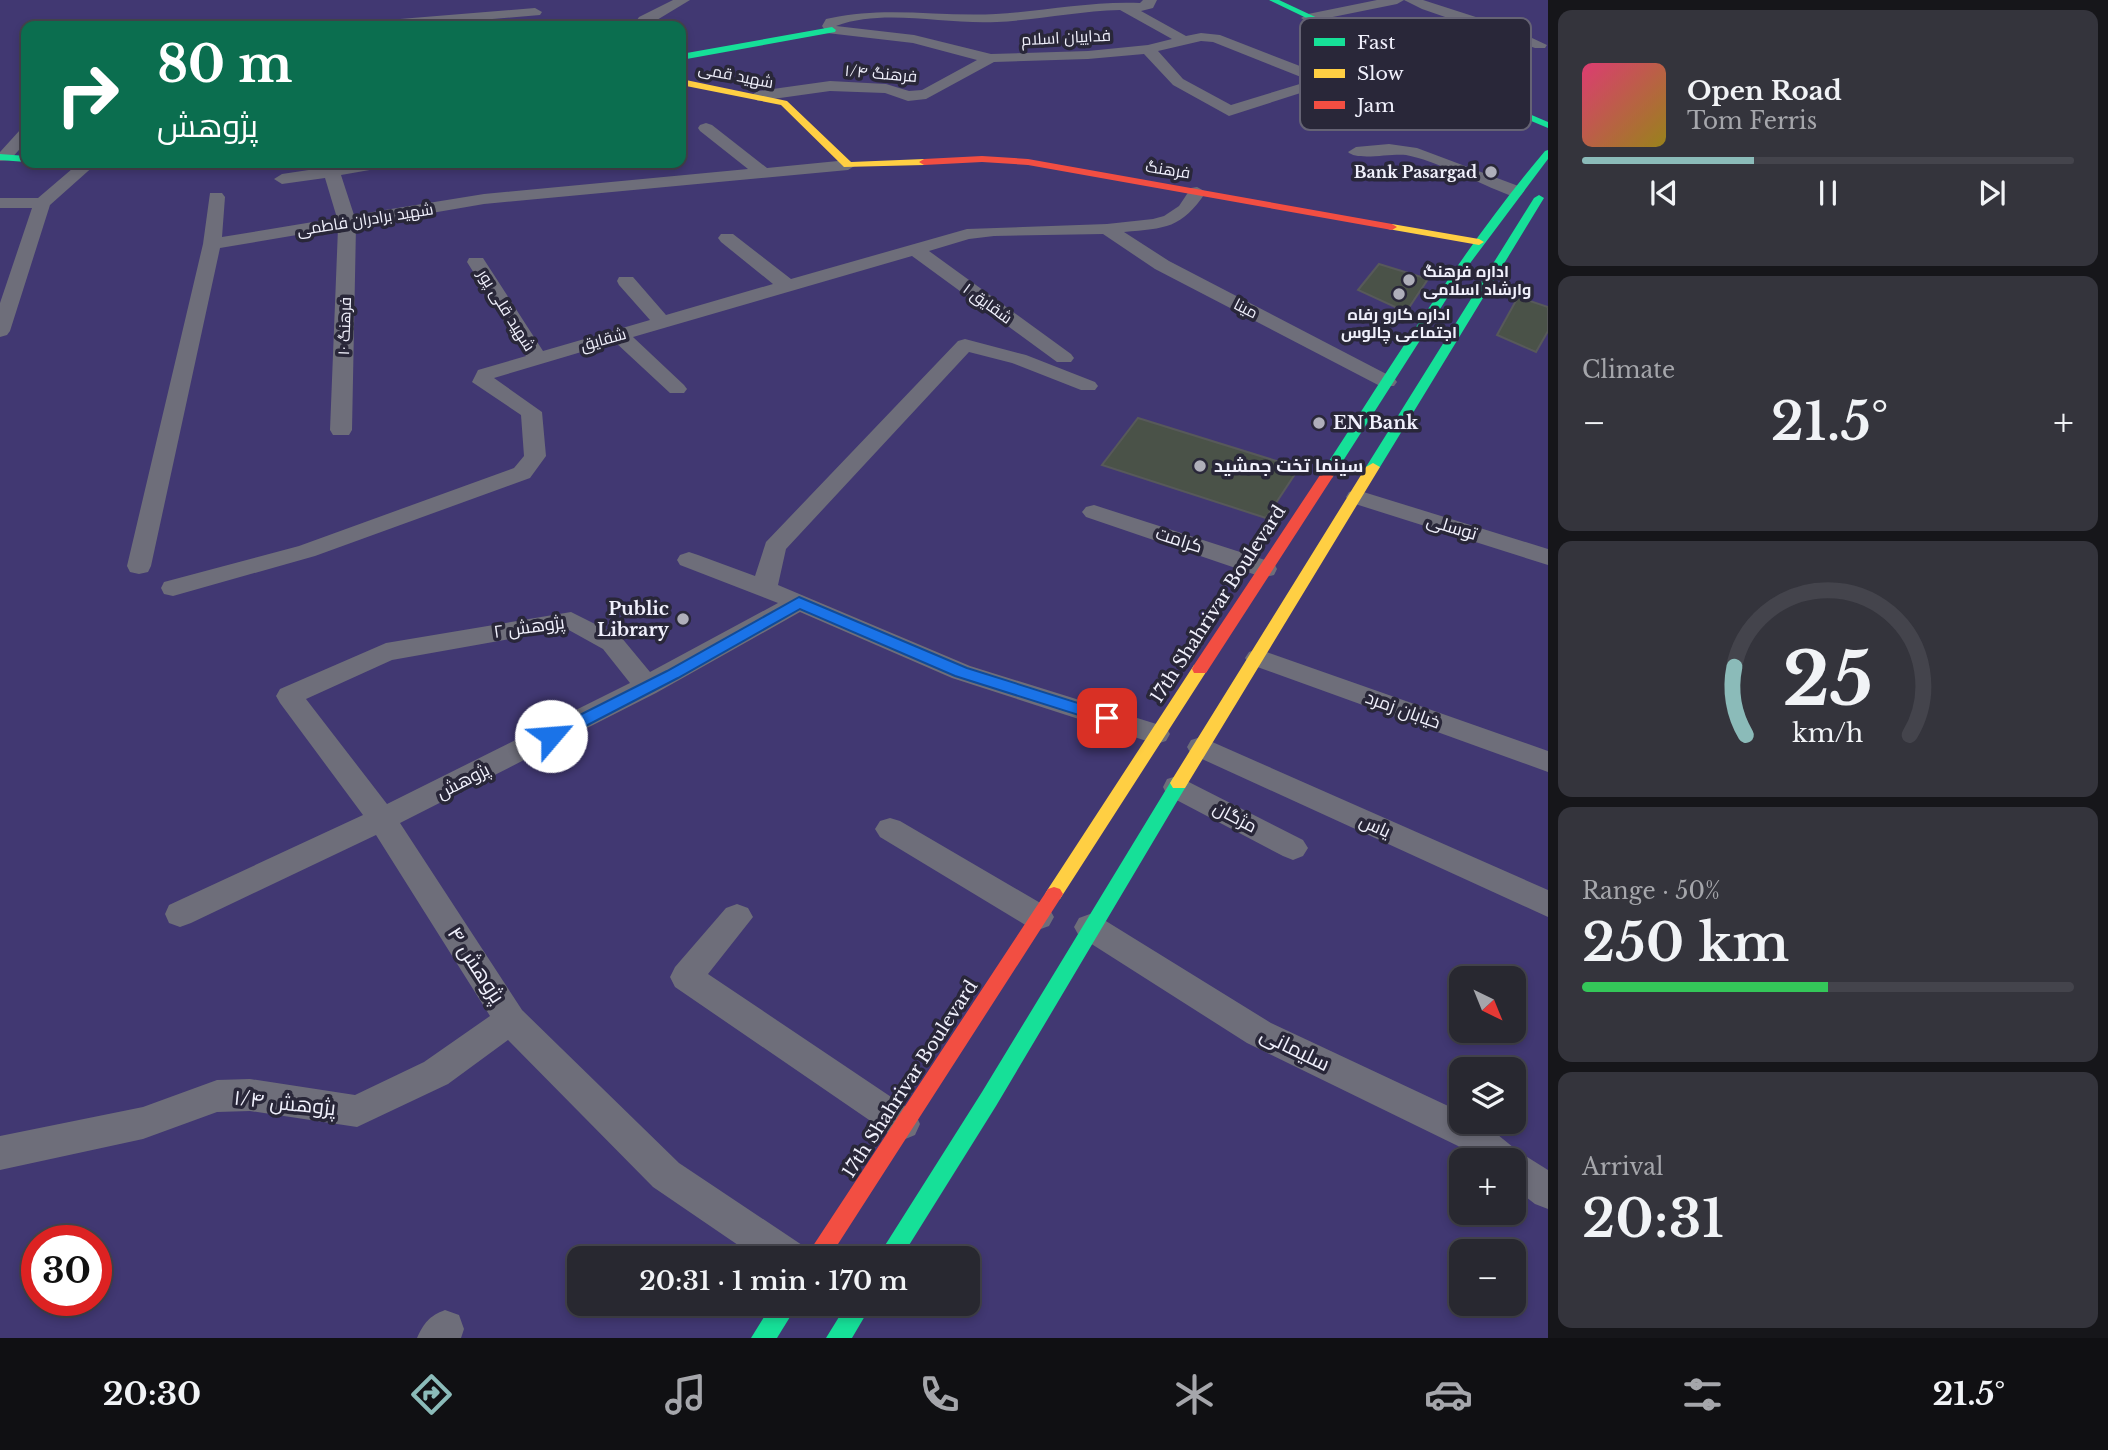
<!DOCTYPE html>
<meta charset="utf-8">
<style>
body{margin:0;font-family:"Libre Baskerville",Cairo,serif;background:#34343c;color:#f1f3f6;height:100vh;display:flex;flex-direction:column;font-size:26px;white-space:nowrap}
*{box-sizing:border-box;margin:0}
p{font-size:23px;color:#a5a6ab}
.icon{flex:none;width:38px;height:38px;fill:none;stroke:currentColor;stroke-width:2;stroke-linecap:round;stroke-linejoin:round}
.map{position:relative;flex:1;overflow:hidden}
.side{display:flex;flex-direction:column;gap:10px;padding:10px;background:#16161a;width:560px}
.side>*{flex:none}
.top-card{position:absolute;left:21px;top:21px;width:665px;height:147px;border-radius:14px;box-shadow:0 4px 10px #0003,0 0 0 2px #44444c;background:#0b6e4f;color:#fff;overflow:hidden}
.needle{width:46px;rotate:137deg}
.tools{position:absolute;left:1449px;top:966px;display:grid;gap:14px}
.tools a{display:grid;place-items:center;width:77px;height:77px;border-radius:14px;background:#282830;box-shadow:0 4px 10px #0003,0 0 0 2px #44444c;font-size:35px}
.speed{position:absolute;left:21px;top:1225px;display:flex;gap:14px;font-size:35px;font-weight:700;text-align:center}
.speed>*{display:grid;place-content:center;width:91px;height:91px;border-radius:50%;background:#282830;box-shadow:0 4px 10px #0003,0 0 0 2px #44444c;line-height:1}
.speed .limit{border:10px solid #d22;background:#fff;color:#111}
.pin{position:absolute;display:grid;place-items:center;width:60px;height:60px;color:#fff;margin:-30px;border-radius:14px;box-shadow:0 4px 10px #0006}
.me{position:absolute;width:77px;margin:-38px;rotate:63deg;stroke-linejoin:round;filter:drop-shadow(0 0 5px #0008)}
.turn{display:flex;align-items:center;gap:24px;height:147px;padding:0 21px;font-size:32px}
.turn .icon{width:91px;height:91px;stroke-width:2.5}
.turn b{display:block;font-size:49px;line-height:60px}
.big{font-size:52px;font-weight:600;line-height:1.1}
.side .tile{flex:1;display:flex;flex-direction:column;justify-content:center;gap:10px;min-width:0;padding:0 24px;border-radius:14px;background:#34343c}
.side .dial{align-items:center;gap:0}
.dial svg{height:182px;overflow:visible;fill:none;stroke:#44444c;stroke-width:7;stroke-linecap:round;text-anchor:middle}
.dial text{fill:#f1f3f6;stroke:none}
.song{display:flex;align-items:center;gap:21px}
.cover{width:84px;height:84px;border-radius:10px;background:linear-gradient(135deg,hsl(340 70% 55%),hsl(50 70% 35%))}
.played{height:7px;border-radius:4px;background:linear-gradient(90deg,#8bbbb9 35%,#44444c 35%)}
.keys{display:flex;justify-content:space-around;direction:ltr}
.heat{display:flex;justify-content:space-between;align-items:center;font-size:38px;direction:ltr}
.charge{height:10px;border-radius:5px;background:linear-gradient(90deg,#34c759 50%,#44444c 0)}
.trip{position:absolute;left:567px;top:1246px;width:413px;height:70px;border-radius:14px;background:#282830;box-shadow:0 4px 10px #0003,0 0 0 2px #44444c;font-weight:600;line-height:70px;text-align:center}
.menu{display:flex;height:112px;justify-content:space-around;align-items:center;background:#101013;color:#a5a6ab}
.menu .icon{width:49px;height:49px}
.menu .selected{color:#8bbbb9}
.menu b{font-size:32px;color:#f1f3f6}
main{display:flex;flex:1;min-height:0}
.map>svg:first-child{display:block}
</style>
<main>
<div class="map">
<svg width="1548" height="1338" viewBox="0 0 1548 1338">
<rect width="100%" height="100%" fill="#363540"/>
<path fill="#413872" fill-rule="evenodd" d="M0,0H1548V1338H0ZM26,26H681V163H26ZM1461,978H1514V1031H1461ZM1461,1069H1514V1122H1461ZM1461,1160H1514V1213H1461ZM37,1241H96V1300H37ZM1461,1251H1514V1304H1461ZM579,1258H968V1304H579Z"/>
<path fill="#4a5248" stroke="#57595a" stroke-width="2" d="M1379,264L1428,279L1406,312L1358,290Z
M1518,297L1548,307V331L1536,352L1497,335Z
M1138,418L1299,468L1266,518L1102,465Z"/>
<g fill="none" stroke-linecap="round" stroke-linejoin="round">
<path fill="#6e6e7a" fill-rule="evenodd" d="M673,0H690L647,26H633L639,17Z
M1143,0H1157L1153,8L1141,11L1186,36L1201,33L1220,35L1318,73L1449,78L1457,83L1449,88L1320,82L1313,89L1229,116L1173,85L1144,54L1088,59L994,62L926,99L908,101L885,93L830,91L758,101L750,96L758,91L830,81L886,84L909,91L922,90L977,60L913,43L827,33L822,26L826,19L831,18C886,6 940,17 996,14C1045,11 1091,1 1140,3ZM1120,10L1172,39L1148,45L1088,51L991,54L914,35L836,26C885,8 945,25 997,22C1038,20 1078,11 1120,10ZM1201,41L1213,42L1306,79L1303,83L1231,105L1183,79L1158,51Z
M1377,0H1404L1397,4L1308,22L1301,18L1308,14Z
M1404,0H1423L1513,29L1547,45L1545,48H1535L1422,9Z
M535,8L542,12L540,15L411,26H396L393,23L400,19Z
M706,123L712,125L767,168L848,160L856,165L848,170L484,204L356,226L352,430L349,435H333L330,430L338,228L220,248L151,566L148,572L139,574L130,572L127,566L203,244L210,193H222L225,197L222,237L337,218L325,178L282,184L274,179L282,174L355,163H389L387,167L341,175L354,215L484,194L748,169L700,131L698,128L700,125Z
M26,128V142L10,160L0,161V152L20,130Z
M1389,144L1417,148L1521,187L1524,191L1521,195H1509C1480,184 1434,160 1406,155C1391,153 1357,161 1348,152L1356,147Z
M79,163L96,164L50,205L10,331L7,335L0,337V303L32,208H0V198H38Z
M1197,187L1206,192C1181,229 1166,228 1124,232L1169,261L1394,378L1397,382L1394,386H1380L1155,269L1103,234L994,236L969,239L929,251L1071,354L1074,358L1071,362H1057L912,256L633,337L684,385L687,389L684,393H670L615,342L494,378L542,412L546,456L530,478L315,556L173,596L164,594L161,588L164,582L299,546L514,468L524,456L521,415L472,382L478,370L526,356L467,262L469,258H483L543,351L650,320L619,285L617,281L619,277H633L666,315L773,284L721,242L718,238L721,234H733L791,279L967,229L1107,224L1153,219L1164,216L1179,206L1191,188Z
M965,339L1026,355L1095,382L1098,386L1095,390H1081L1012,363L969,352L786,549L778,585L970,666L1166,727L1170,734L1166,741L1156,744L952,678L800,612L656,693L400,823L522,1010L679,1163L802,1245L808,1258H757L653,1187L508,1040L448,1084L357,1127L250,1111L217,1112L143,1139L0,1170V1136L143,1107L217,1080L250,1079L355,1095L424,1062L490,1016L376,835L191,923L180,927L169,923L165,914L169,905L363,815L280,703L276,696L280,689L386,643L571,612L621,637L650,672L778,603L680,565L677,560L680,555L689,552L698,555L755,576L766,542L958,341ZM567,629L603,649L630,683L387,804L306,699L392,660Z
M1357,490L1548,549V565L1349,502L1346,497L1349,492Z
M1094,505L1274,563L1277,569L1274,575L1265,577L1256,575L1086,517L1082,512L1086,507Z
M1258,649L1548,751V772L1249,664L1245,658L1249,652Z
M1201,737L1548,890V917L1191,754L1187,747L1191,740Z
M1177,776L1303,840L1308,848L1303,856L1293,860L1283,856L1167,795L1163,787L1167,779Z
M890,818L900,821L1049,908L1054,917L1049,926L1038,930L1027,926L880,837L875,829L880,821Z
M737,904L748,908L753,917L708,974L915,1113L920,1124L915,1135L903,1140L891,1135L675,987L670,977L675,967L726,908Z
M1090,914L1101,918L1271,1023L1461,1112V1122H1482L1519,1152L1548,1170V1209L1535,1204L1514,1188V1160H1477L1458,1146L1247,1043L1079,936L1074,927L1079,918Z
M445,1310L459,1315L464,1329L461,1338H417C424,1323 429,1316 445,1310Z"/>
<path fill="#16e098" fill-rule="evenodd" d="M1269,0H1279L1452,81L1548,122V128L1446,85Z
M832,27L836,30L835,32L681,60V54Z
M1548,150V159L1465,270L1334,475L1332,478H1322L1320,475C1392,365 1460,252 1545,151Z
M0,154L26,156V162L0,160Z
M1539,195L1544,198L1380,467L1373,471L1368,470L1366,467L1534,198Z
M1179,777L1185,778L1188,783L1185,788L996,1106L901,1258H877L982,1092L1173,778Z
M772,1304H798L777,1338H751Z
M847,1304H872L852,1338H826Z"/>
<path fill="#ffcf43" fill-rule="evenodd" d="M681,79L787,101L851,162L924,159L929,162L924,165L844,167L781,105L681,85Z
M1392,224L1479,239L1484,242L1479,245L1388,229V225Z
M1373,463L1380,467L1185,788H1173L1170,783L1173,778L1366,467Z
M1200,664L1208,669L1060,899L1054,901L1048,899L1045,894L1048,889L1194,665Z"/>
<path fill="#f24e42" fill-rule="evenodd" d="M982,156L1028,159L1392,224L1397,227L1392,230L1028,165L982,162L924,165L919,162L924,159Z
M50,163H97L92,166H55Z
M1327,471L1334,475L1206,673H1194L1192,669L1194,665L1320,475Z
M1054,887L1060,889L1063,894L1060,899L829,1258H805L1048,889Z"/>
</g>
<path fill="#1a73e8" stroke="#114b97" stroke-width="2" d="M799,597L967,668L1113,714L1115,718L1107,724L955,676L800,609L678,678L557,741L551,742L543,736L546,732L667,671Z"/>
<g fill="#afafba" stroke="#292739" stroke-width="2.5">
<circle cx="1491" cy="172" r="7"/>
<circle cx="1409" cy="280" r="7"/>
<circle cx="1399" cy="294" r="7"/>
<circle cx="1319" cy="423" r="7"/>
<circle cx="1200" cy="466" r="7"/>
<circle cx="683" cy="619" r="7"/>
</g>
<g text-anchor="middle" stroke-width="7" stroke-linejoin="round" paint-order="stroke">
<g font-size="16" fill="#f0f0fc" stroke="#292739">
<text transform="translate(1066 37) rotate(-3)" y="6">فداییان اسلام</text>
<text transform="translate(881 73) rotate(5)" y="6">فرهنگ ۱/۴</text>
<text transform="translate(736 75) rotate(11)" y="6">شهید قمی</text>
<text transform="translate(1168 169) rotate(9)" y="6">فرهنگ</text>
<text transform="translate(365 219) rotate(-9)" y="6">شهید برادران فاطمی</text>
<text transform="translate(988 303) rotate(36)" y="6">شقایق ۱</text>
<text transform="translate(1246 308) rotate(27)" y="6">مینا</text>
<text transform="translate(507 310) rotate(58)" y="6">شهید قلی پور</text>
<text transform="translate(344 326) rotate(-88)" y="6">فرهنگ ۱۰</text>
<text transform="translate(603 339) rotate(-16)" y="6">شقایق</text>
</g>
<g font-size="16" font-weight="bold" fill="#f0f0fc" stroke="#292739" text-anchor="end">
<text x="1477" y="178">Bank Pasargad</text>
<text x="1423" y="277" text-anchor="start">اداره فرهنگ<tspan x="1423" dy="18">وارشاد اسلامی</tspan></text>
<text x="1399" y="320" text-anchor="middle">اداره کارو رفاه<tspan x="1399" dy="18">اجتماعی چالوس</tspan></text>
</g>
<g font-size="18" font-weight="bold" fill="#f0f0fc" stroke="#292739" text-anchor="start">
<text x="1333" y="429">EN Bank</text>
<text x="1214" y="472">سینما تخت جمشید</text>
<text x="669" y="615" text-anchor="end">Public<tspan x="669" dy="21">Library</tspan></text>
</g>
<g font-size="18" fill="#f0f0fc" stroke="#292739">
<text transform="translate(1452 527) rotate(17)" y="6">توسلی</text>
<text transform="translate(1179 540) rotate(18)" y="6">کرامت</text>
<text transform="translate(1218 604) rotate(-57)" y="6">17th Shahrivar Boulevard</text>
<text transform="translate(529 627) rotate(-8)" y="6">پژوهش ۲</text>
<text transform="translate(1403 710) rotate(20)" y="6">خیابان زمرد</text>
<text transform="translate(463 781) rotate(-27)" y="6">پژوهش</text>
<text transform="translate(1235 817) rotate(28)" y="6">مژگان</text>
<text transform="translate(1375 826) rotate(24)" y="6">یاس</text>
<text transform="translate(910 1079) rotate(-57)" y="6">17th Shahrivar Boulevard</text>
</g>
<g font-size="21" fill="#f0f0fc" stroke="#292739">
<text transform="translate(476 965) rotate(57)" y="7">پژوهش ۴</text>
<text transform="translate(1295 1049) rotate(26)" y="7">سلیمانی</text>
<text transform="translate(285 1103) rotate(6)" y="7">پژوهش ۱/۴</text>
</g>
</g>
<rect x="1300" y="18" width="231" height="112" rx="10" fill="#292739" stroke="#656374" stroke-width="2"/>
<rect x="1314" y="38" width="31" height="8" fill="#16e098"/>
<rect x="1314" y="69" width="31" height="9" fill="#ffcf43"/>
<rect x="1314" y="101" width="31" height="8" fill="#f24e42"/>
<g font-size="19" fill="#f0f0fc">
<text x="1357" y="49">Fast</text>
<text x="1357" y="80">Slow</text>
<text x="1357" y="112">Jam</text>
</g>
</svg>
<div class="tools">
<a><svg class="needle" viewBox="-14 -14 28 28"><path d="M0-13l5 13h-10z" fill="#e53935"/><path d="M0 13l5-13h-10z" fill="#a5a6ab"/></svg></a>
<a><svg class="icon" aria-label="layers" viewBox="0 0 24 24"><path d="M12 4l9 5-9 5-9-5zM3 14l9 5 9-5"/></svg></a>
<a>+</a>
<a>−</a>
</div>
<div class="speed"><div class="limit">30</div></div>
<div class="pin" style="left:1107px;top:718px;background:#d93025"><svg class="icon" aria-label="arrive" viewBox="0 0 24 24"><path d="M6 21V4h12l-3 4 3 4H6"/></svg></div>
<svg class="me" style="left:551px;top:736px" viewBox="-20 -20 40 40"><circle r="19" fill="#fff"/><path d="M0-13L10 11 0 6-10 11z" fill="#1a73e8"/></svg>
<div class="trip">20:31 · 1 min · 170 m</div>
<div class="top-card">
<div class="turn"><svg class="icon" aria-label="right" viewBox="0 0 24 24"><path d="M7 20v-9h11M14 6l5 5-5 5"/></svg><div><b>80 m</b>پژوهش</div></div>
</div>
</div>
<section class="side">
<div class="tile">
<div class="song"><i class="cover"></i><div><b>Open Road</b><p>Tom Ferris</p></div></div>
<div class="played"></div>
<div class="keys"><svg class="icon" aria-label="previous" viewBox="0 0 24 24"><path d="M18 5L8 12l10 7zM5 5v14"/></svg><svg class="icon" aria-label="pause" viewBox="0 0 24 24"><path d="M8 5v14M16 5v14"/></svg><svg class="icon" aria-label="next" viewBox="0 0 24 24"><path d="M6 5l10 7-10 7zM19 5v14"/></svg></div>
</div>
<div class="tile"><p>Climate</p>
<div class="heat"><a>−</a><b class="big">21.5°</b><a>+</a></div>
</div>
<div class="tile dial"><svg viewBox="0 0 100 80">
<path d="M14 69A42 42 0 1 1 86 69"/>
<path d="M14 69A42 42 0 0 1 9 39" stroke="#8bbbb9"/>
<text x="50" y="56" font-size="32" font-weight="700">25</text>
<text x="50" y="72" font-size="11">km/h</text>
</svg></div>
<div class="tile"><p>Range · 50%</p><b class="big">250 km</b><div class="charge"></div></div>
<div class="tile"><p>Arrival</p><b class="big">20:31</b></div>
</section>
</main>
<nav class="menu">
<b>20:30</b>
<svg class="icon selected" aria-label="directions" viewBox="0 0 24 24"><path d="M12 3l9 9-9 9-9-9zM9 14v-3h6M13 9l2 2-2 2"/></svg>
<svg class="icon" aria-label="music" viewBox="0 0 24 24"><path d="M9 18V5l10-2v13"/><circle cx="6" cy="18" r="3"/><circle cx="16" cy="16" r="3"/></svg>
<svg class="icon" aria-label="phone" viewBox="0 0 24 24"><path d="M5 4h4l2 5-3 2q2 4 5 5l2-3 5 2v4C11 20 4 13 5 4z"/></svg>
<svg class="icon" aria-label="climate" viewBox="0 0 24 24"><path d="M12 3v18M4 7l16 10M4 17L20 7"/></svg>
<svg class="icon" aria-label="car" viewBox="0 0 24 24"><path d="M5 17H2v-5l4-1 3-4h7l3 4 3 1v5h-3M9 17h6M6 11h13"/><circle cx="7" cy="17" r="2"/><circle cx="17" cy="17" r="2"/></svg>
<svg class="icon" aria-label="filters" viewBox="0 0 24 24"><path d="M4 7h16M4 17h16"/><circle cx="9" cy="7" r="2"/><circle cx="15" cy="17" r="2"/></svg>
<b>21.5°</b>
</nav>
